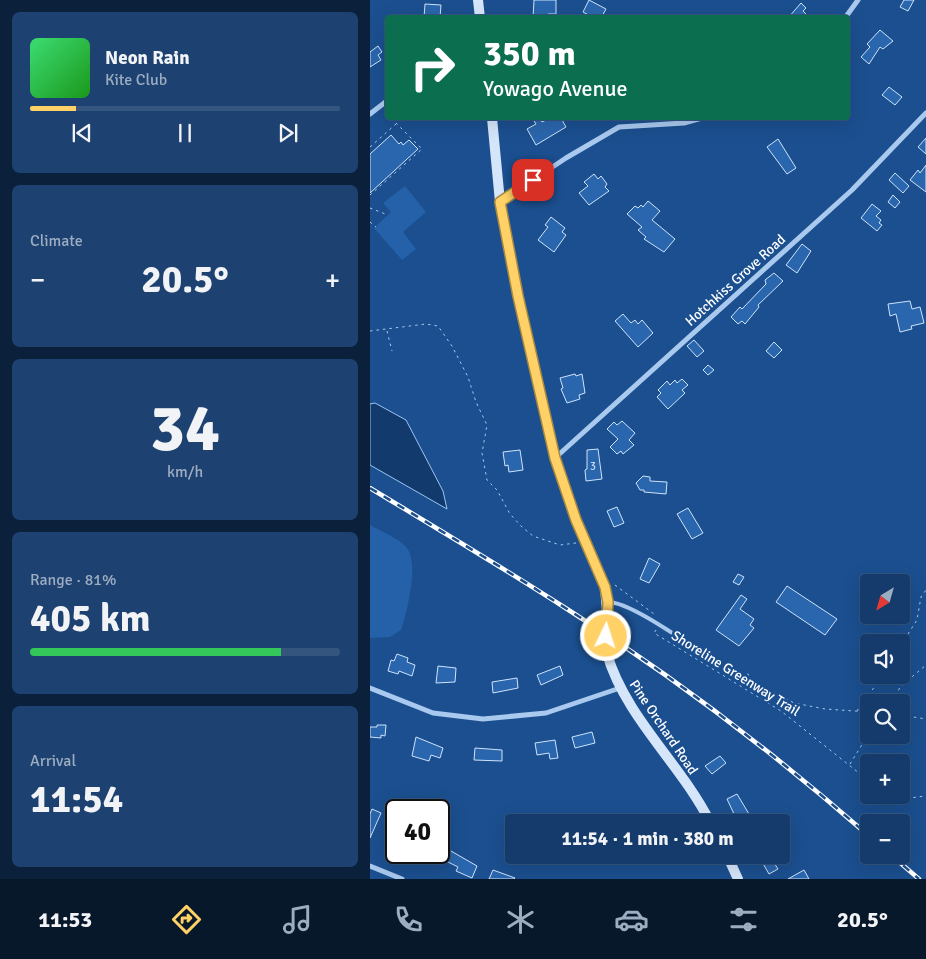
<!DOCTYPE html>
<meta charset="utf-8">
<style>
body{margin:0;font-family:Signika,sans-serif;background:#1d4271;color:#f1f3f6;height:100vh;display:flex;flex-direction:column;font-size:19px;white-space:nowrap}
*{box-sizing:border-box;margin:0}
p{font-size:16px;color:#9dadc1}
.icon{flex:none;width:28px;height:28px;fill:none;stroke:currentColor;stroke-width:2;stroke-linecap:round;stroke-linejoin:round}
.map{position:relative;flex:1;overflow:hidden}
.sheet{display:flex;flex-direction:column;gap:12px;padding:12px;background:#0b203b;width:370px}
.sheet>*{flex:none}
.guide{position:absolute;left:15px;top:15px;width:465px;height:105px;border-radius:5px;box-shadow:0 5px 20px #0002,0 0 0 1px #33557e;background:#0b6e4f;color:#fff;overflow:hidden}
.needle{width:32px;rotate:217deg}
.fabs{position:absolute;left:490px;top:574px;display:grid;gap:10px}
.fabs a{display:grid;place-items:center;width:50px;height:50px;border-radius:5px;background:#143b6b;box-shadow:0 5px 20px #0002,0 0 0 1px #33557e;font-size:25px}
.speed{position:absolute;left:15px;top:799px;display:flex;gap:10px;font-size:25px;font-weight:700;text-align:center}
.speed>*{display:grid;place-content:center;width:65px;height:65px;border-radius:50%;background:#143b6b;box-shadow:0 5px 20px #0002,0 0 0 1px #33557e;line-height:1}
.speed .limit{border:2px solid #111;border-radius:8px;background:#fff;color:#111}
.pin{position:absolute;display:grid;place-items:center;width:42px;height:42px;color:#fff;margin:-21px;border-radius:10px;box-shadow:0 2px 8px #0006}
.me{position:absolute;width:55px;margin:-28px;rotate:4deg;stroke-linejoin:round;filter:drop-shadow(0 0 4px #0008)}
.turn{display:flex;align-items:center;gap:18px;height:105px;padding:0 15px;font-size:22px}
.turn .icon{width:65px;height:65px;stroke-width:2.5}
.turn b{display:block;font-size:35px;line-height:42px}
.big{font-size:38px;font-weight:800;line-height:1.1}
.sheet .widget{flex:1;display:flex;flex-direction:column;justify-content:center;gap:8px;min-width:0;padding:0 18px;border-radius:8px;background:#1d4271}
.sheet .dial{align-items:center;gap:0}
.dial b{font-size:65px;line-height:1}
.song{display:flex;align-items:center;gap:15px}
.cover{width:60px;height:60px;border-radius:8px;background:linear-gradient(135deg,hsl(140 70% 55%),hsl(120 70% 35%))}
.played{height:5px;border-radius:2px;background:linear-gradient(90deg,#ffd166 15%,#33557e 15%)}
.keys{display:flex;justify-content:space-around;direction:ltr}
.heat{display:flex;justify-content:space-between;align-items:center;font-size:28px;direction:ltr}
.charge{height:8px;border-radius:4px;background:linear-gradient(90deg,#34c759 81%,#33557e 0)}
.trip{position:absolute;left:135px;top:814px;width:285px;height:50px;border-radius:5px;background:#143b6b;box-shadow:0 5px 20px #0002,0 0 0 1px #33557e;font-weight:800;line-height:50px;text-align:center}
.tabs{display:flex;height:80px;justify-content:space-around;align-items:center;background:#08182b;color:#9dadc1}
.tabs .icon{width:35px;height:35px}
.tabs .active{color:#ffd166}
.tabs b{font-size:22px;color:#f1f3f6}
main{display:flex;flex:1;min-height:0}
.map>svg:first-child{display:block}
</style>
<main>
<section class="sheet">
<div class="widget">
<div class="song"><i class="cover"></i><div><b>Neon Rain</b><p>Kite Club</p></div></div>
<div class="played"></div>
<div class="keys"><svg class="icon" aria-label="previous" viewBox="0 0 24 24"><path d="M18 5L8 12l10 7zM5 5v14"/></svg><svg class="icon" aria-label="pause" viewBox="0 0 24 24"><path d="M8 5v14M16 5v14"/></svg><svg class="icon" aria-label="next" viewBox="0 0 24 24"><path d="M6 5l10 7-10 7zM19 5v14"/></svg></div>
</div>
<div class="widget"><p>Climate</p>
<div class="heat"><a>−</a><b class="big">20.5°</b><a>+</a></div>
</div>
<div class="widget dial"><b>34</b><p>km/h</p></div>
<div class="widget"><p>Range · 81%</p><b class="big">405 km</b><div class="charge"></div></div>
<div class="widget"><p>Arrival</p><b class="big">11:54</b></div>
</section>
<div class="map">
<svg width="556" height="879" viewBox="0 0 556 879">
<rect width="100%" height="100%" fill="#1b4f8f"/>
<path fill="#2461a8" d="M35,186L56,212L33,232L46,249L32,260L4,228L21,212L13,203Z
M0,525C11,531 28,538 36,547C50,562 37,612 31,630L20,637L0,638Z"/>
<path fill="#123a6d" stroke="#9cc4f0" d="M5,403L36,420L73,491L77,509L0,465V404Z"/>
<path fill="#2a66ad" stroke="#cfe3fa" d="M164,0H186V14H178V18H163Z
M219,0L236,9L231,18H224L213,12Z
M534,0H544L538,11L530,7Z
M431,3L436,8L433,11L440,18H418Z
M55,4L71,5L70,18H54Z
M510,30L523,41L513,49L510,47L499,64L491,57L500,47L497,44Z
M8,46L12,52L8,55L11,60L0,67V52Z
M519,87L532,97L525,105L512,95Z
M169,118L172,122L180,118L181,120L191,118L196,127L166,145L157,129L166,124L164,121Z
M21,135L29,144L31,142L33,145L39,140L48,149L0,193V154Z
M556,138V154L548,147Z
M408,139L426,168L417,174L397,147Z
M556,165V192L540,180L548,170L550,173Z
M525,173L539,186L533,193L519,180Z
M224,174L228,179L231,176L237,184L235,187L239,191L219,205L209,193L218,186L214,182Z
M523,195L530,202L525,208L518,202Z
M278,201L290,211L282,220L305,239L294,252L274,239L276,237L268,230L272,227L257,214L265,206L268,208L271,205L273,207Z
M502,204L511,211L506,216L511,220L509,223L512,225L507,231L491,218Z
M181,217L195,228L192,232L196,235L184,252L168,240L178,227L175,225Z
M432,244L441,251L427,273L416,265Z
M404,273L413,281L388,305L389,307L375,324L372,321L368,324L361,317L370,307L372,309L396,284L395,280Z
M540,301L542,309L550,307L554,323L541,326L542,329L530,332L526,314L520,316L518,304Z
M253,314L261,323L265,320L268,324L272,320L283,333L268,347L245,321Z
M324,340L334,351L327,357L317,346Z
M404,342L412,350L404,358L396,351Z
M338,365L344,370L338,375L333,370Z
M205,374L206,376L212,374L215,393L209,395L210,399L197,403L191,389L193,388L190,378Z
M312,379L318,385L312,390L315,393L298,409L287,397L291,393L288,390L297,381L300,385L305,380L307,383Z
M252,421L265,433L259,440L264,445L253,454L251,451L247,454L240,447L248,439L237,429L244,422L247,425Z
M228,449L232,479L216,481L215,470L217,469V450Z
M150,450L153,470L139,472L138,465L135,466L133,452Z
M273,476L280,477V481L297,482L296,494L274,492V490H270L266,483Z
M247,507L254,523L244,527L237,511Z
M318,508L333,533L322,539L307,514Z
M279,558L290,564L279,583L270,579Z
M368,574L374,577L369,585L363,582Z
M417,586L467,619L455,635L406,602Z
M371,595L377,599L370,609L384,619L380,625L384,628L369,646L346,630Z
M27,654L38,658L37,662L45,665L42,676L29,671L28,674L18,671L21,660L24,661Z
M68,666L86,668L85,682L66,683Z
M190,666L193,675L171,685L167,675Z
M147,678L148,688L123,693L122,682Z
M7,725H16L15,736L11,735V738L0,737V727H7Z
M222,732L225,743L205,748L202,737Z
M46,737L73,748L70,758L61,755L59,761L42,756Z
M185,740L188,758L180,759L179,753L167,755L165,743Z
M105,748L132,750V761L104,760Z
M350,756L356,763L342,774L335,766Z
M367,794L382,819L374,822H365L362,818L365,816L357,799Z
M2,809L11,813L0,838V814Z
M81,851L107,866L102,878L86,871L88,867L76,861Z
M388,855H399L408,869L399,874Z
M123,870L145,878L144,879H119Z
M434,870L439,879H418Z"/>
<g fill="none" stroke-linecap="round" stroke-linejoin="round">
<path stroke="#a9c9ee" stroke-width="1" stroke-dasharray="2.5 4" stroke-linecap="butt" d="M0,147L26,124L29,118
M0,195L52,149L26,123
M0,208L18,215
M0,222L6,227
M0,331L56,324L68,326L82,346L98,377L106,402L117,425L112,453L117,480L127,490L140,514L152,527L163,536L190,545L206,543
M17,331L22,351
M245,585L284,614
M286,630L284,633L411,711L499,781
M531,645L547,620L551,597L556,590
M352,665L424,703L455,709L499,712
M372,677L375,674H378L382,681
M523,702L530,687L556,665
M487,711L513,675
M531,715L556,719
M480,764L493,743V728L498,713
M518,795L531,799L556,796"/>
<path stroke="#a9c9ee" stroke-width="4" d="M238,602C262,602 323,648 347,662"/>
<path stroke="#a9c9ee" stroke-width="5" d="M475,18L488,0
M0,114L18,100
M130,202L196,158L249,127L314,123L332,118
M185,458L482,190L556,113
M0,688L63,713L113,719L176,713L250,688
M0,866L32,879"/>
<path stroke="#d6e6fa" stroke-width="10" d="M108,0L110,18
M122,118L130,202L148,296L185,458L206,520L235,587L237,612
M237,654C256,718 311,764 340,822
M357,855L368,879"/>
<defs>
<path id="rail" d="M0,488C66,528 132,567 197,609C303,676 404,753 499,836
M521,855L549,879"/>
</defs>
<use href="#rail" stroke="#fff" stroke-width="4.5"/>
<use href="#rail" stroke="#1b4f8f" stroke-width="2.5" stroke-dasharray="8" stroke-linecap="butt"/>
<path stroke="#d6e6fa" stroke-width="10" d="M237,612L236,636L237,654"/>
</g>
<g fill="none" stroke-linecap="round" stroke-linejoin="round">
<defs>
<path id="route" d="M163,180L130,202L148,296L185,458L206,520L235,587L238,602L236,636"/>
</defs>
<use href="#route" stroke="#a68842" stroke-width="12"/>
<use href="#route" stroke="#ffd166" stroke-width="9"/>
</g>
<g text-anchor="middle" stroke-width="5" stroke-linejoin="round" paint-order="stroke">
<g font-size="11" fill="#cad9ea">
<text x="223" y="470">3</text>
</g>
<g font-size="14" fill="#fff" stroke="#1b4f8f">
<text transform="translate(365 280) rotate(-42)" y="5">Hotchkiss Grove Road</text>
<text transform="translate(366 673) rotate(32)" y="5">Shoreline Greenway Trail</text>
<text transform="translate(294 727) rotate(56)" y="5">Pine Orchard Road</text>
</g>
</g>
</svg>
<div class="fabs">
<a><svg class="needle" viewBox="-14 -14 28 28"><path d="M0-13l5 13h-10z" fill="#e53935"/><path d="M0 13l5-13h-10z" fill="#9dadc1"/></svg></a>
<a><svg class="icon" aria-label="sound" viewBox="0 0 24 24"><path d="M4 9h4l5-4v14l-5-4H4zM17 9q2 3 0 6"/></svg></a>
<a><svg class="icon" aria-label="search" viewBox="0 0 24 24"><circle cx="10" cy="10" r="6"/><path d="M15 15l6 6"/></svg></a>
<a>+</a>
<a>−</a>
</div>
<div class="speed"><div class="limit">40</div></div>
<div class="pin" style="left:163px;top:180px;background:#d93025"><svg class="icon" aria-label="arrive" viewBox="0 0 24 24"><path d="M6 21V4h12l-3 4 3 4H6"/></svg></div>
<svg class="me" style="left:236px;top:636px" viewBox="-20 -20 40 40"><circle r="17" fill="#ffd166" stroke="#fff" stroke-width="3"/><path d="M0-11L8 9 0 5-8 9z" fill="#fff"/></svg>
<div class="trip">11:54 · 1 min · 380 m</div>
<div class="guide">
<div class="turn"><svg class="icon" aria-label="right" viewBox="0 0 24 24"><path d="M7 20v-9h11M14 6l5 5-5 5"/></svg><div><b>350 m</b>Yowago Avenue</div></div>
</div>
</div>
</main>
<nav class="tabs">
<b>11:53</b>
<svg class="icon active" aria-label="directions" viewBox="0 0 24 24"><path d="M12 3l9 9-9 9-9-9zM9 14v-3h6M13 9l2 2-2 2"/></svg>
<svg class="icon" aria-label="music" viewBox="0 0 24 24"><path d="M9 18V5l10-2v13"/><circle cx="6" cy="18" r="3"/><circle cx="16" cy="16" r="3"/></svg>
<svg class="icon" aria-label="phone" viewBox="0 0 24 24"><path d="M5 4h4l2 5-3 2q2 4 5 5l2-3 5 2v4C11 20 4 13 5 4z"/></svg>
<svg class="icon" aria-label="climate" viewBox="0 0 24 24"><path d="M12 3v18M4 7l16 10M4 17L20 7"/></svg>
<svg class="icon" aria-label="car" viewBox="0 0 24 24"><path d="M5 17H2v-5l4-1 3-4h7l3 4 3 1v5h-3M9 17h6M6 11h13"/><circle cx="7" cy="17" r="2"/><circle cx="17" cy="17" r="2"/></svg>
<svg class="icon" aria-label="filters" viewBox="0 0 24 24"><path d="M4 7h16M4 17h16"/><circle cx="9" cy="7" r="2"/><circle cx="15" cy="17" r="2"/></svg>
<b>20.5°</b>
</nav>
